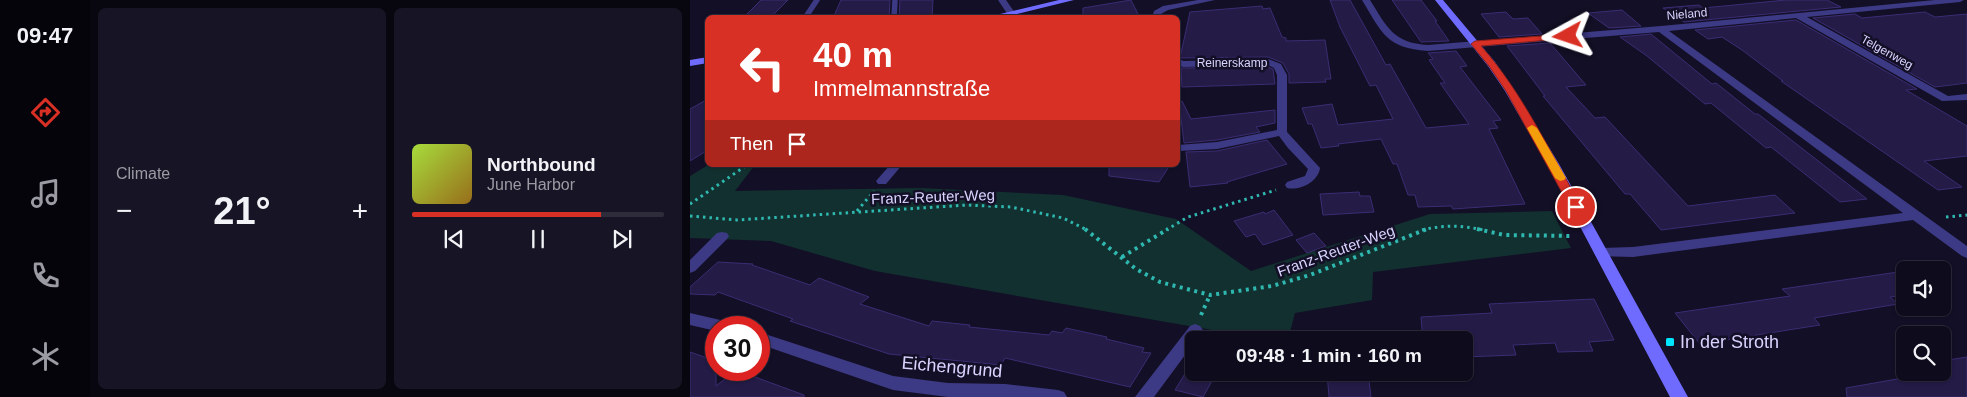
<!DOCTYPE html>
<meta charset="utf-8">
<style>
body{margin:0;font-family:Arial,sans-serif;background:#171425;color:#f1f3f6;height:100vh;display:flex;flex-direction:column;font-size:19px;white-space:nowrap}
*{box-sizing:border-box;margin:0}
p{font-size:16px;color:#9b9ba3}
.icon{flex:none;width:28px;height:28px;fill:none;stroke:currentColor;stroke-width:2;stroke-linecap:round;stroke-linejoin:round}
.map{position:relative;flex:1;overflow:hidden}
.panel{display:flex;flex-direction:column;gap:8px;padding:8px;background:#08060f;width:600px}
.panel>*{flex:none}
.banner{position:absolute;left:15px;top:15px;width:475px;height:152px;border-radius:8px;box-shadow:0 1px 4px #0004,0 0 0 1px #2e2b3b;background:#d93025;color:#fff;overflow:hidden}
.controls{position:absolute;left:1206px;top:261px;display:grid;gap:10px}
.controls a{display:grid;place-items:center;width:55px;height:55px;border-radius:8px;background:#0e0b1c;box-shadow:0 1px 4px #0004,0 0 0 1px #2e2b3b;font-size:25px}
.speed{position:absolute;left:15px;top:316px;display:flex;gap:10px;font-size:25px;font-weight:700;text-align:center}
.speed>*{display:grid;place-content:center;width:65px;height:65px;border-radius:50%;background:#0e0b1c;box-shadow:0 1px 4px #0004,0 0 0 1px #2e2b3b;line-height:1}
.speed .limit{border:8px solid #d22;background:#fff;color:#111}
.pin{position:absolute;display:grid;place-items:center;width:42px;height:42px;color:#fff;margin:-21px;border:2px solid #fff;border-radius:50%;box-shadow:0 1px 5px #0007}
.me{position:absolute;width:55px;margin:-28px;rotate:265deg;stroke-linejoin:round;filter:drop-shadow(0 0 4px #0008)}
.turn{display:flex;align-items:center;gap:18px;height:105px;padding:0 25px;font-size:22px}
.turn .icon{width:65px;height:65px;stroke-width:2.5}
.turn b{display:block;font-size:35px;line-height:42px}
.then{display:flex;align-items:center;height:48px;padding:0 25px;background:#0003;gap:10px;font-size:19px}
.big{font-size:38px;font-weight:700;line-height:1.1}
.panel .widget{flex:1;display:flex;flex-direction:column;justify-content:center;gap:8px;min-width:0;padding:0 18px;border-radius:8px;background:#171425}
.song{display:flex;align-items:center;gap:15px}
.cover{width:60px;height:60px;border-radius:8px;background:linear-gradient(135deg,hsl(80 70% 55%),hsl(40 70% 35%))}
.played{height:5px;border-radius:2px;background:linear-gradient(90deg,#d93025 75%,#2e2b3b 75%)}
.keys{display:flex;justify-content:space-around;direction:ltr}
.heat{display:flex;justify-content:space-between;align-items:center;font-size:28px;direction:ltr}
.panel .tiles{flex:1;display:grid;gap:8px;grid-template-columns:repeat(2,1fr)}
.trip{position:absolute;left:495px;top:331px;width:288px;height:50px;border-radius:8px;background:#0e0b1c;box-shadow:0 1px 4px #0004,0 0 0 1px #2e2b3b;font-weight:700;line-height:50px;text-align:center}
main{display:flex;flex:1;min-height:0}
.tab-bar{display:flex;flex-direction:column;width:90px;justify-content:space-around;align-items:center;background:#06040b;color:#9b9ba3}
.tab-bar .icon{width:35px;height:35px}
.tab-bar .active{color:#d93025}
.tab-bar b{font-size:22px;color:#f1f3f6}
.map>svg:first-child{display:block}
</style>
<main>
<nav class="tab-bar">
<b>09:47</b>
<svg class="icon active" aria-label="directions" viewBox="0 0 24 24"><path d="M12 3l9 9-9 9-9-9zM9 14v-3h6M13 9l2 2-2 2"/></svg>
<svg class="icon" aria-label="music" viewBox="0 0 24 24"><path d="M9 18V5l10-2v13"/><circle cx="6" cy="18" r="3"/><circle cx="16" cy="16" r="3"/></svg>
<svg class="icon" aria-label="phone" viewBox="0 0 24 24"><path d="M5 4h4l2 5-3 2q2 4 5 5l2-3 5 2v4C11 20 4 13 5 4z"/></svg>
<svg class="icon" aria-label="climate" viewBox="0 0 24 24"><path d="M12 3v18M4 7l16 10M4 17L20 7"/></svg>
</nav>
<section class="panel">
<div class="tiles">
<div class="widget"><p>Climate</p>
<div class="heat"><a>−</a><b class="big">21°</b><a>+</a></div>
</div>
<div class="widget">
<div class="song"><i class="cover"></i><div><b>Northbound</b><p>June Harbor</p></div></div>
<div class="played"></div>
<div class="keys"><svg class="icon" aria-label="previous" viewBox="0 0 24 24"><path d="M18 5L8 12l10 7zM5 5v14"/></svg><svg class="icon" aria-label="pause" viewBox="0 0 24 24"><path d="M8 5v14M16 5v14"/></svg><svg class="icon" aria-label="next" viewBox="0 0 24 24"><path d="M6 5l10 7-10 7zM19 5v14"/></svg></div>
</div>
</div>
</section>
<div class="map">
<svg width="1277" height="397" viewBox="0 0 1277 397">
<rect width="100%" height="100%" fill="#130f26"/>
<path fill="#12302f" d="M18,165H65L45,191L231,188L373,195L486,219L561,271L740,214L862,211L881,248L683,272L682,300L605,313L598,340H579L185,271L81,241L0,238V176Z"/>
<path fill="#241b47" stroke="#3b2d73" d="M71,0H98L80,18H53Z
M151,0H200L199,18H143Z
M210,0H243L242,18H209Z
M441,0L450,18H393V8Z
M640,0H660L696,65L700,64L736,128L779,124L750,83H755L739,60L743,59L738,53L766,51L777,66L770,67L811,120L803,121L808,128L799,129L835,204L763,209L761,206L728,207L725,195H718L707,164H703L691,139L648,144L649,146L631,148L622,124H618L612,108L642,104L648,125L703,119L686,85L680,86L650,27Z
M702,0H731L747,21H745L759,41L731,42Z
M1096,0H1137L1151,7L994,22L973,8L1009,5L1013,8Z
M572,6L573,9L580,8L592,37L596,38V41L635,40L641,79H635L636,82L599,83V74L593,63L578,57L490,58L500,12Z
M932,10L951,26L919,28L898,13Z
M816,12L823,19L838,18L852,34L809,37L791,14Z
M1235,12L1245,17L1277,14V83L1245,87L1123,18L1165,14L1172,18Z
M1106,20L1227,89L1216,90L1277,126V156L1234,161L1272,187L1248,190L1091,81H1093L1052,50L1032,37L1018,39L1005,30Z
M961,34L1022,84L1026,83L1065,114H1068L1177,199L1150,202L1081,147L1076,148L1021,103L1015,104L957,56L930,37Z
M860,43L896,85L876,87L905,118L915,117L998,206L1085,195L1105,213L971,230L940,194H935L853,96H855L817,46Z
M578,67L583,69L585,84L492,87L491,68Z
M18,99V150L0,161V109Z
M492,101L501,119L585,110V123L566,127L570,132L527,140L494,143L489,102Z
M577,140L597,164L537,182L538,183L500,187L496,152L527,151Z
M419,165H480L469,182L419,176Z
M669,192L670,196H680L684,212L633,215L630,194Z
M584,210L603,235L573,245L565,234L556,237L544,221L574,212L575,214Z
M624,233L636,246L617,253L606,240Z
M28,262L63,264L62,265L120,285L129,278L179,297L170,304L239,326L242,321L280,325L279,327L359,335L362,331L372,333L376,328L417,337L416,339L454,348L452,352L461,353L440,387L315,358L311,365L199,354L100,321L103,319L28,292L25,295L0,294V287Z
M1215,271V295L1200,297L1208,304L1124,318L1130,325L1010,344L985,313L1100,296L1092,289Z
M904,299L924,340L899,342L903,351L868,352L865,343L823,345L826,355L774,357V340H733L731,317L802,313L799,304Z
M0,352L26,361V386L46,370L114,395V397H0Z
M1277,357V397H1157L1156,388L1224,376L1220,372H1252V361Z
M496,372H527L513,397L485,390Z
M637,372H678L681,397H639Z"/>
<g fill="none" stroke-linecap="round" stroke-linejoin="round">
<path stroke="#2fb8b0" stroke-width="2.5" stroke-dasharray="2 2.5" stroke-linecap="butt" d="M273,18L284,15"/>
<path stroke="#2fb8b0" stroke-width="3" stroke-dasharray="2.5 4" stroke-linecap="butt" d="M0,204L57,165
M167,211L184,191
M0,216L47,220L277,205L321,207L373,218L397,230
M1256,217L1277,215
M476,230L498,217L586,190
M732,230C753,225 771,225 793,230"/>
<path stroke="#2fb8b0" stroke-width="4" stroke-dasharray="3 4.5" stroke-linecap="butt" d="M395,229L446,269L470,282L520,295L582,286L620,275L737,229
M787,229L814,235L883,236
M432,257L478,229
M511,315L520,295"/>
<path stroke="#3d3a85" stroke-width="5.5" d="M115,18L127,0
M204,18L205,0"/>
<path fill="#3d3a85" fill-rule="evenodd" d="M308,0H316L325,13L324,15H318Z
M508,0H525L478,10L471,14L470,18H462L464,11L473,6Z
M672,0H680C697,27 703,43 738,45L971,26L1245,0H1274L1270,2L1117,17L1258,96L1277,94V100L1252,101L1106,18L979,31L1277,246V258L1272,256L1223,220L943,257L906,256L904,253L906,250L911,248L943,247L1213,213L969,32L738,51C696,48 692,33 672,0Z
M488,59L494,61L578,59L591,64L597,75V132L630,168C628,182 610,191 597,188L595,185L597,182L615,176L618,169L598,148L589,136L527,149L488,151V145L527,142L587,130V75L584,68L578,65L493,67L488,65Z
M200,165H212L196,184H188L186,181Z
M32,232L37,233L39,236L37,239L5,271L0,273V260L27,233Z
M0,313L39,322L44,324L46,328H26V331L0,325Z
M505,324L510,326L513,330L506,340H504V343L464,397H445L500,326Z
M69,332L203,376L258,383L315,384L368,390L374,392L377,397H258L203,390L69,344Z"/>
<path fill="#6f6bff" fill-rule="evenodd" d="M369,0H384L311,18H293Z
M745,0H753L805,62L825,91L869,164L998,397H980L857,164L815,91L798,66Z
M18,57V63L0,66V60Z"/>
</g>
<path fill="#d93025" stroke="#8d1f18" d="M878,34L881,35V38L791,46C833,93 860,153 892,207L886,211L880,207L816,91L799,66L781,44L785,41Z"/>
<path fill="#f59e0b" d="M842,125L847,128L876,178L874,180L870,181L865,178L837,128Z"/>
<rect fill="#00e5ff" stroke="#130f26" stroke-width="2" x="975" y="337" width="10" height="10" rx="2.5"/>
<g text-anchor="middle" stroke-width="5" stroke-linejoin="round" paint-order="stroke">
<g font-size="12" fill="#d9d4ff" stroke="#130f26">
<text transform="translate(997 14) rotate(-5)" y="4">Nieland</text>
<text transform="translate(1197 52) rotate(29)" y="4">Telgenweg</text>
<text x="542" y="67">Reinerskamp</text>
</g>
<g font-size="15" fill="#d9d4ff" stroke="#130f26">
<text transform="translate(243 197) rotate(-2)" y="5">Franz-Reuter-Weg</text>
<text transform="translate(646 251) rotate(-20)" y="5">Franz-Reuter-Weg</text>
</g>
<g font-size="18" fill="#d9d4ff" stroke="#130f26" text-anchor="start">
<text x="990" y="348">In der Stroth</text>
</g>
<g font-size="18" fill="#d9d4ff" stroke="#130f26">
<text transform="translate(262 367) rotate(5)" y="6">Eichengrund</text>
</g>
</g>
</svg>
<div class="controls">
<a><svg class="icon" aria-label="sound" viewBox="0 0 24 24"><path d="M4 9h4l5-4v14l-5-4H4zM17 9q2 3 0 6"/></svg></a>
<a><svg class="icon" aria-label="search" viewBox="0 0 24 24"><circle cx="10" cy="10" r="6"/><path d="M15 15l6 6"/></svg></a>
</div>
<div class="speed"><div class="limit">30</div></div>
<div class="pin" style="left:886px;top:207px;background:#d93025"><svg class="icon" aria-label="arrive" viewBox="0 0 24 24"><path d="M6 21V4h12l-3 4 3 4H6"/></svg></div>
<svg class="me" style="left:878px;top:36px" viewBox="-20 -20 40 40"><path d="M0-17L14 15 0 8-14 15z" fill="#d93025" stroke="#fff" stroke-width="4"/></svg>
<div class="trip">09:48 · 1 min · 160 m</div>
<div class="banner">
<div class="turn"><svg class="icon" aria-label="left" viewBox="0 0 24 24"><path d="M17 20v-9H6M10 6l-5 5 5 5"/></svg><div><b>40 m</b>Immelmannstraße</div></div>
<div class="then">Then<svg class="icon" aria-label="arrive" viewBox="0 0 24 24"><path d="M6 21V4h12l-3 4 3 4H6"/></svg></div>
</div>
</div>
</main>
